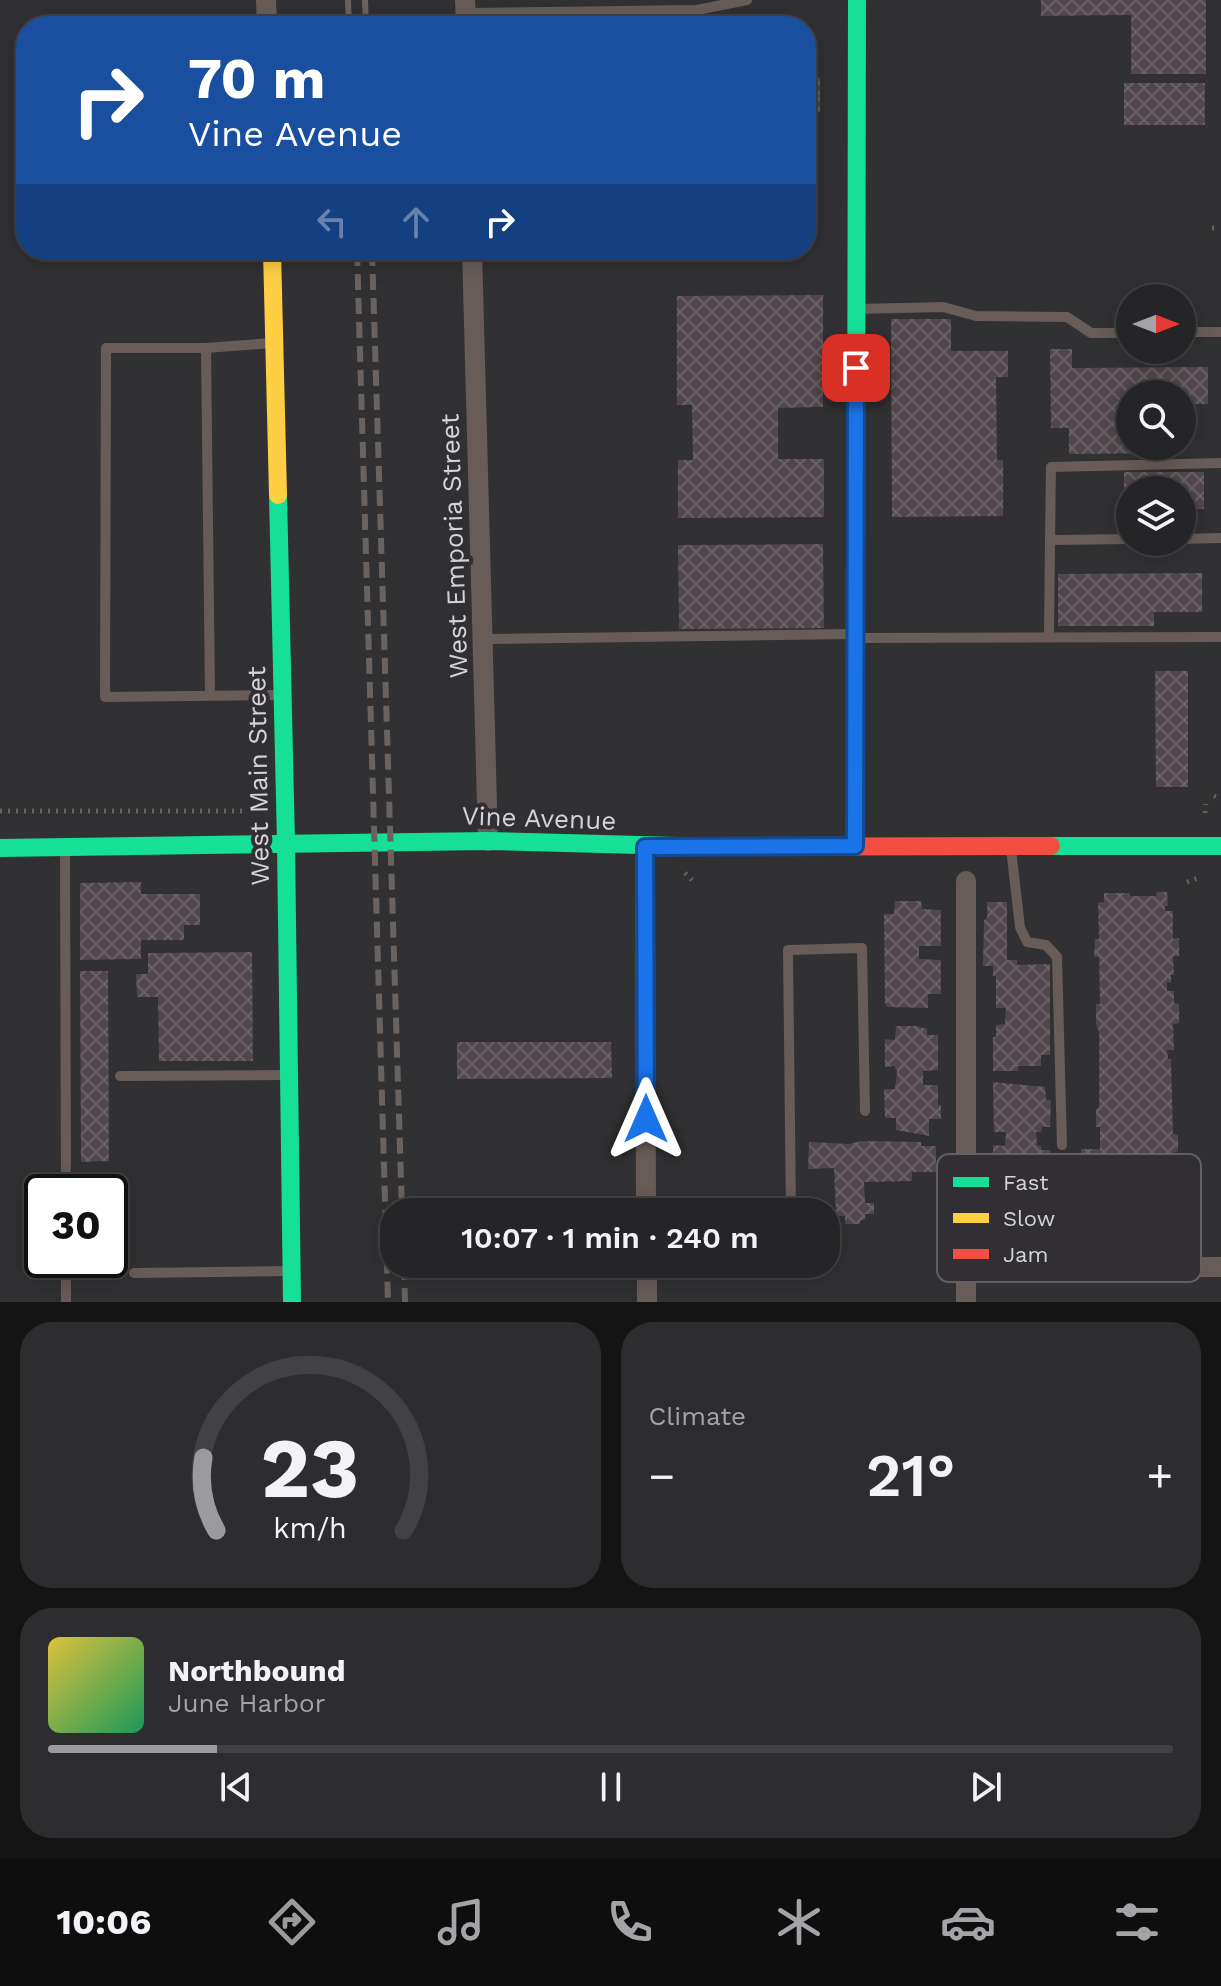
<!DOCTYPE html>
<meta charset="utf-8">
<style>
body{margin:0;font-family:"Work Sans",sans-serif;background:#2d2c2e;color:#f1f3f6;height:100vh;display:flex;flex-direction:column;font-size:30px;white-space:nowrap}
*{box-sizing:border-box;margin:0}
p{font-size:26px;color:#a3a4a7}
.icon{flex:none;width:44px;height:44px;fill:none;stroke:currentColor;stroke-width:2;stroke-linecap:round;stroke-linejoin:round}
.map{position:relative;height:1302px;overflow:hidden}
.sheet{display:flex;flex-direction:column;gap:20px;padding:20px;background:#141415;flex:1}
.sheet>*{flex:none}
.guide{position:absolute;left:16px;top:16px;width:800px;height:244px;border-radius:32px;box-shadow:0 4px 20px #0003,0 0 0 2px #424143;background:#1a4fa0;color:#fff;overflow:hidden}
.needle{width:52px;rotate:90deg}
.controls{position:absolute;left:1116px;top:284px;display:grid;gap:16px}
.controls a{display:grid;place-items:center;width:80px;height:80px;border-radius:50%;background:#252426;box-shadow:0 4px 20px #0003,0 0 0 2px #424143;font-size:40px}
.speed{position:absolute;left:24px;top:1174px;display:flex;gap:16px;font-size:40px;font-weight:700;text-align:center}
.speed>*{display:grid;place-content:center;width:104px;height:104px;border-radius:50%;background:#252426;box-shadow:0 4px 20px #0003,0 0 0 2px #424143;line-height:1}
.speed .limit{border:4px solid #111;border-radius:12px;background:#fff;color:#111}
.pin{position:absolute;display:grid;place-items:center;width:68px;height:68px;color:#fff;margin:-34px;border-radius:16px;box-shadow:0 4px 12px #0006}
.me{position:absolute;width:88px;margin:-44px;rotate:0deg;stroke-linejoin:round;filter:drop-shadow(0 0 6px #0008)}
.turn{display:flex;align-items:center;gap:28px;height:168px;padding:0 40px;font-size:36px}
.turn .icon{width:104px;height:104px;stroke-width:2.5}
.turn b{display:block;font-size:56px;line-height:68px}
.lanes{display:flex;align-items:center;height:76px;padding:0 40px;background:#0003;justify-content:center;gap:40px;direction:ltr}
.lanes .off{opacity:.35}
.big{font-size:60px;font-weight:600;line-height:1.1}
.sheet .card{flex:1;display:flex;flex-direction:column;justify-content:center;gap:12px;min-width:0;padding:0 28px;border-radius:32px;background:#2d2c2e}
.sheet .dial{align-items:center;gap:0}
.dial svg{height:208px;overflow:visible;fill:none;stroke:#424143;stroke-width:7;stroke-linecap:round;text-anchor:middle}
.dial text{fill:#f1f3f6;stroke:none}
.song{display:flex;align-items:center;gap:24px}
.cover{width:96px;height:96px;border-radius:12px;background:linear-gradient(135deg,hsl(50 70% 55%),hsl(150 70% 35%))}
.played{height:8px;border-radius:4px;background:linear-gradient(90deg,#9b9a9d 15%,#424143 15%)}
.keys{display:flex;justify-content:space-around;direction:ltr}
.heat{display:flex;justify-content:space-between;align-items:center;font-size:44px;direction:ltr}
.sheet .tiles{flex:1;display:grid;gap:20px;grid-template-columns:1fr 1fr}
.card:last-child{grid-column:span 2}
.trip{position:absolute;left:380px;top:1198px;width:460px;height:80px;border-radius:32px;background:#252426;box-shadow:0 4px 20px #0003,0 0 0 2px #424143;font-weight:600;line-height:80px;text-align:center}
.tab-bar{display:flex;height:128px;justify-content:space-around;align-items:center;background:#0f0e0f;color:#a3a4a7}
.tab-bar .icon{width:56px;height:56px}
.tab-bar .on{color:#9b9a9d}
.tab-bar b{font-size:36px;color:#f1f3f6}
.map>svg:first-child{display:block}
</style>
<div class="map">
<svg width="1221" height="1302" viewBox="0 0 1221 1302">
<defs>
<pattern id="building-cross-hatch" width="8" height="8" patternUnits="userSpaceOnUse" patternTransform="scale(2)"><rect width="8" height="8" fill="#51474c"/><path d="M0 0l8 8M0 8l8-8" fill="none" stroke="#696165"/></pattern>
</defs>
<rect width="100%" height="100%" fill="#313032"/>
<path fill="url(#building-cross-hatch)" d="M1041,0H1206V74H1131V15L1041,16Z
M806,78H820V112H806Z
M1124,83H1205V125H1124Z
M823,295V407L778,408V459H824V517L678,518V460H693L692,405H677V296Z
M891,319H951V351H1008V377H996L997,460H1003V516L892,517Z
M1050,349H1072V368L1208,367V404H1182V394H1130V446H1182V453L1069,454V428H1051Z
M1124,472H1204V509H1182V490H1130V510H1124Z
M823,544L824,628L679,629L678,545Z
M1202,573V612H1154V626H1058V574Z
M1155,671H1188V787H1156Z
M141,882V894H200V925H184V940H141V959L80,960V883Z
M1157,892H1167L1168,906H1165V911H1173V939L1179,938V956H1173L1174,975H1171V983L1167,982V991H1174V1003L1179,1004V1023L1173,1024L1174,1050H1167L1168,1059H1171L1173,1134L1178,1135V1151L1169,1155L1170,1164L1127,1165L1126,1175L1165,1174V1177H1177V1193L1173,1194V1202H1167V1219L1106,1220L1108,1165L1096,1164V1169H1081V1149H1100V1127H1096V1109L1099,1108V1032L1096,1024V1004H1100L1099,957H1094L1095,939H1099L1098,903L1104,902V893H1130V896H1156Z
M895,901H921L922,909L941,910V946H919V959L941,960V994H928V1008L887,1007L885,1002L884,914H894Z
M987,902H1007V960H1017V965L1050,964V1055H1041V1066H1018V1071H993V1037H996V1025L1005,1024L1006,1008H996V976H993V966H983L984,920L987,919Z
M252,952L253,1061H159L158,997H137L136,974H148V953Z
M80,971H108L109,1161L81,1162Z
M896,1026H916L927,1029V1035H938V1070L923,1071V1085H938V1105H941V1119H929V1136L896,1130V1118H885L884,1089H895L897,1071L894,1066L885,1067V1039L895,1040Z
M457,1042H611L612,1078L457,1079Z
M993,1082L1045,1087L1046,1100H1051L1050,1127H1042L1041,1132H1036L1037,1145L1041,1146V1150H1050L1051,1179L1041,1178V1192L1018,1191V1197L998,1195L1003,1200L994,1196L993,1145L1005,1146L1006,1132H994Z
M862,1141L921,1142V1146H936V1172H912V1181L864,1182L865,1203H874V1214H865V1219L860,1221V1224H845V1216H836L834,1168L808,1169L809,1142L849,1144Z"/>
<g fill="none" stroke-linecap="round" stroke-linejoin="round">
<path stroke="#68615e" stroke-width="5" stroke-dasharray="2 6" stroke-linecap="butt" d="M1212,228H1219
M1214,796L1219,798
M0,811H258
M1205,813L1206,804
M685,873L694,882
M1187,882L1198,878
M1189,1217L1199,1223
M1186,1222L1193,1231"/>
<path stroke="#685c58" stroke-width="10" d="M465,13L697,10L747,0
M858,309L943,307L976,316L1067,317L1091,333H1130
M1182,332H1221
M206,348L272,343
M1130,539L1050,540L1051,467L1221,463
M1182,539L1221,538
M1049,637L1050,540
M857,638L1221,637
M483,639L853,634
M210,696L206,348H106L105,697L281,695
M65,849L66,1192
M1011,849L1020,927L1027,942L1046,945L1057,957L1062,1145
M120,1076L287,1075
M791,1212L788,950L862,948L865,1111
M66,1260V1302
M134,1273L289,1271"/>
<path stroke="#685c58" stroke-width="20" d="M266,0L267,26
M465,0L466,26
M472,250L488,841
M645,847L646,1212
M647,1264V1302
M965,1268L1221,1267
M966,1302V881"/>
<path stroke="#16e098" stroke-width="18" d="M278,495L286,843L292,1302
M856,542L857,0
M1051,846H1221
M0,848L488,841L715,847"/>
<path stroke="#ffcf43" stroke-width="18" d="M272,250L278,495"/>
<path stroke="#f24e42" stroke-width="18" d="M855,846L856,542
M715,847L1051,846"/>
<path stroke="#69625f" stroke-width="6" stroke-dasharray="16 8" stroke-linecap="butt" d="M348,0L349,26
M365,0L366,26
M357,250L388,1302
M372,250L402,1212
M404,1264L405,1302"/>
</g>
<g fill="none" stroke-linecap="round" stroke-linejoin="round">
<defs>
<path id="route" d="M646,1119L645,847L855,846L856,368"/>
</defs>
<use href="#route" stroke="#114b97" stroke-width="20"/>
<use href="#route" stroke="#1a73e8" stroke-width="14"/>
</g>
<g text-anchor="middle" stroke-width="8" stroke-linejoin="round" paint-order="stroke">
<g font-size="26" fill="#d4d3d6" stroke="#312f33">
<text transform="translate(454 546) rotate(-92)" y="9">West Emporia Street</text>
<text transform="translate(258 776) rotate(-91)" y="9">West Main Street</text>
<text transform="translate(539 818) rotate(2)" y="9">Vine Avenue</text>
</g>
</g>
<rect x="937" y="1154" width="264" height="128" rx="12" fill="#312f33" stroke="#626064" stroke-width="2"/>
<rect x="953" y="1177" width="36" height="10" fill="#16e098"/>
<rect x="953" y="1213" width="36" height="10" fill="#ffcf43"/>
<rect x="953" y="1249" width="36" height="10" fill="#f24e42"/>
<g font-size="22" fill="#d4d3d6">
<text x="1003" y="1190">Fast</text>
<text x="1003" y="1226">Slow</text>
<text x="1003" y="1262">Jam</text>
</g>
</svg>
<div class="controls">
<a><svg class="needle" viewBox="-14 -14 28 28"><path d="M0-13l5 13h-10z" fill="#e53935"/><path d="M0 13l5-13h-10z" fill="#a3a4a7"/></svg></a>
<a><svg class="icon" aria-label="search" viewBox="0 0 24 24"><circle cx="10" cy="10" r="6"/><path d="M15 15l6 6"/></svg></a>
<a><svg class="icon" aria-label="layers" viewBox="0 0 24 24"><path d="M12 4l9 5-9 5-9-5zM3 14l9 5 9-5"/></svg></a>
</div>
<div class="speed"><div class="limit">30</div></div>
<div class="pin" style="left:856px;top:368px;background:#d93025"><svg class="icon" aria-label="arrive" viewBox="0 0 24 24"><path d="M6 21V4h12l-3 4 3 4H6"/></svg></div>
<svg class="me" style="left:646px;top:1119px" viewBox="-20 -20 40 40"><path d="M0-17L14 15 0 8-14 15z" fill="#1a73e8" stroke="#fff" stroke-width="4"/></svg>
<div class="trip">10:07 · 1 min · 240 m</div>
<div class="guide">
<div class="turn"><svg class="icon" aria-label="right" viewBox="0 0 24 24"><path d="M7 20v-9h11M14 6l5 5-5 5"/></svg><div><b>70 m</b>Vine Avenue</div></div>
<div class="lanes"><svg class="icon off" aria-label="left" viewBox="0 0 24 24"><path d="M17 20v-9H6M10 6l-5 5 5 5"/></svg><svg class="icon off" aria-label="ahead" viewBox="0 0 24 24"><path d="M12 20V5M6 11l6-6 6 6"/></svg><svg class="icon" aria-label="right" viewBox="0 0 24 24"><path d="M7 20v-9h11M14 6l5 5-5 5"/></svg></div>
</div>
</div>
<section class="sheet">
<div class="tiles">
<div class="card dial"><svg viewBox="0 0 100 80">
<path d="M14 69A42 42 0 1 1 86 69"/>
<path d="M14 69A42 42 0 0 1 9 41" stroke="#9b9a9d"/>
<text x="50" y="56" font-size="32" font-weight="700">23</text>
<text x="50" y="72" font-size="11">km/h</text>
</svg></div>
<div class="card"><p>Climate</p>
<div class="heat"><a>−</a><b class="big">21°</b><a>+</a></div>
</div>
<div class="card">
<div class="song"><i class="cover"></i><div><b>Northbound</b><p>June Harbor</p></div></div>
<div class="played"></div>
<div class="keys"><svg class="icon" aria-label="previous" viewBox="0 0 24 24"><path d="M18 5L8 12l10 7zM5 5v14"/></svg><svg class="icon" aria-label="pause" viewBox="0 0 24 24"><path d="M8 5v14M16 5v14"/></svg><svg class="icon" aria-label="next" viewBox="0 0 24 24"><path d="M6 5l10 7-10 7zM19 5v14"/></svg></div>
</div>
</div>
</section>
<nav class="tab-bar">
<b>10:06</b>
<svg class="icon on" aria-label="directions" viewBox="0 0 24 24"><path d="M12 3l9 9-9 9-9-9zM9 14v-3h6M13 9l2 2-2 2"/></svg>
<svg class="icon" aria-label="music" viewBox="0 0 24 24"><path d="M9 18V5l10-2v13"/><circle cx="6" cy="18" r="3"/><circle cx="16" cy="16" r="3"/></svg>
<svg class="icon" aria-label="phone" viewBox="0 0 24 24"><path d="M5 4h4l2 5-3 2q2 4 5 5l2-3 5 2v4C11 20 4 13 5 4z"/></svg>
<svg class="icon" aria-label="climate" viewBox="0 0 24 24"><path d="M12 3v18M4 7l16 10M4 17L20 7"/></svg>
<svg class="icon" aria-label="car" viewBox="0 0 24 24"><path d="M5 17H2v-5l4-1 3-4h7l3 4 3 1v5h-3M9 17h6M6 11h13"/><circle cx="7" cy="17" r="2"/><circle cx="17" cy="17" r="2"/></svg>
<svg class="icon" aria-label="filters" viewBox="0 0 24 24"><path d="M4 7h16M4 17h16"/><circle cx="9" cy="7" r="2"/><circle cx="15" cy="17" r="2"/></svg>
</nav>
